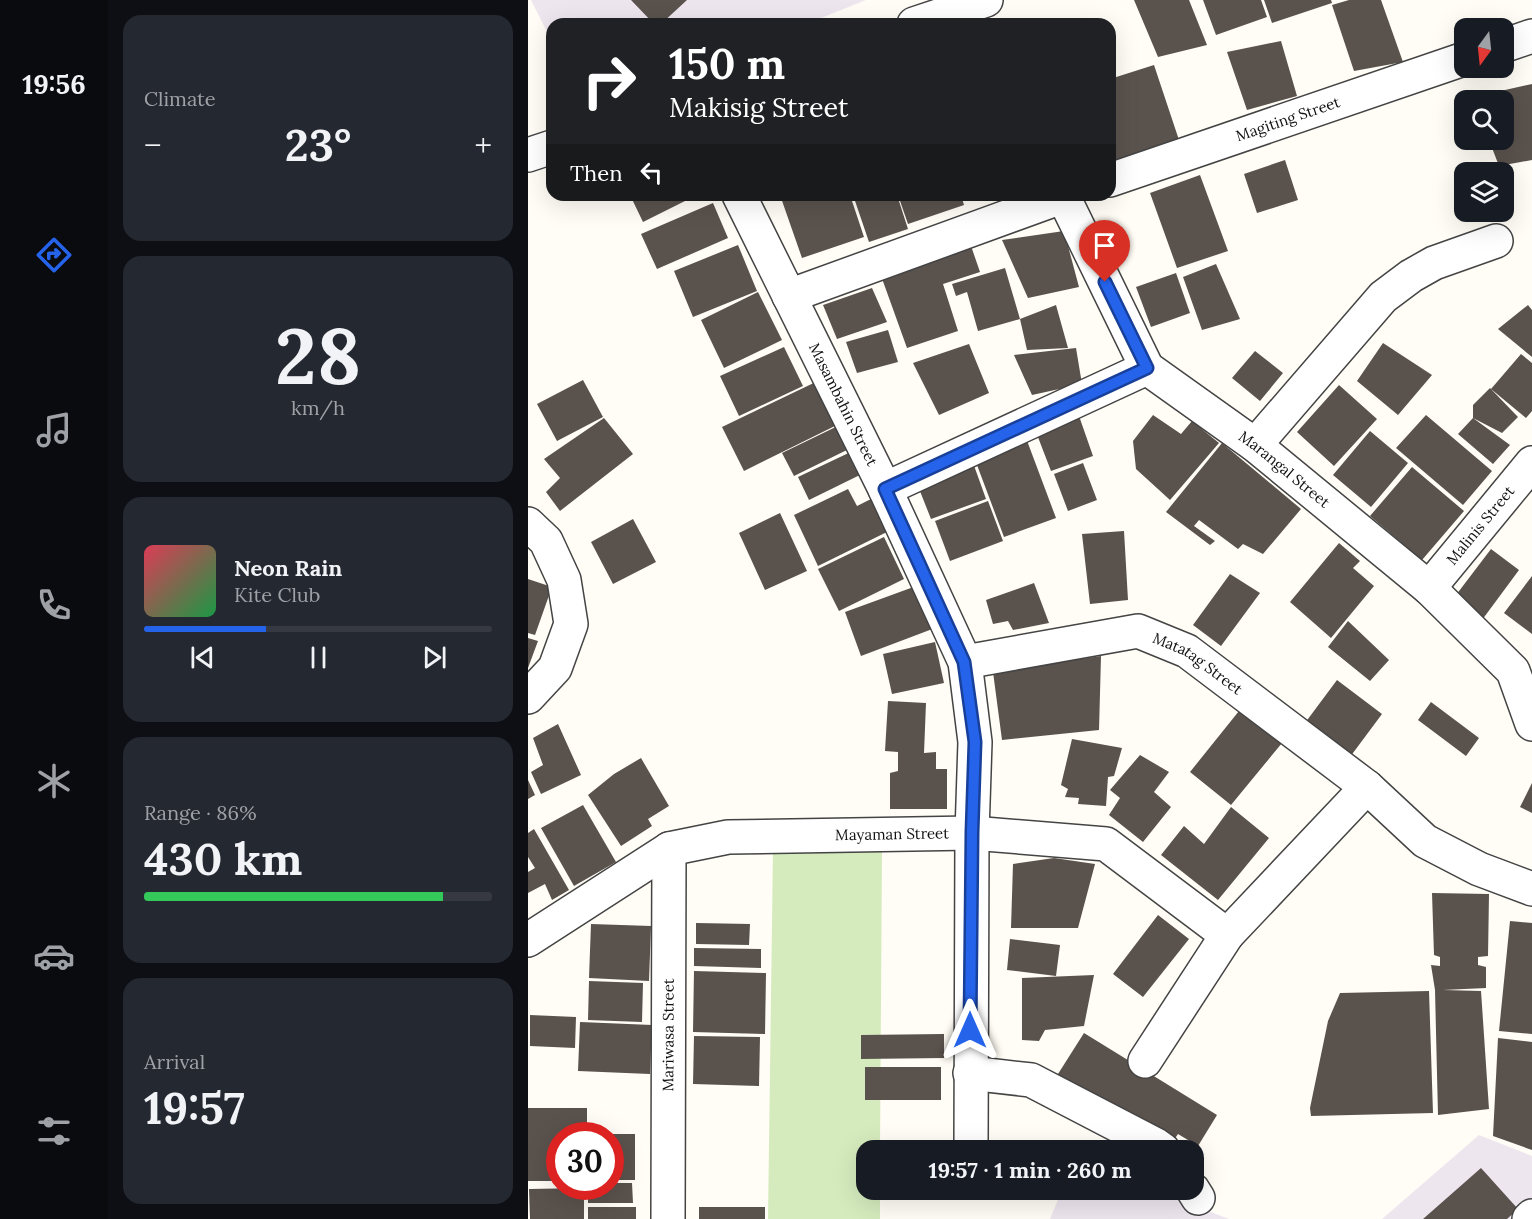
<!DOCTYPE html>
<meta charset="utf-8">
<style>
body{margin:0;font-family:Lora,serif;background:#242831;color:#f1f3f6;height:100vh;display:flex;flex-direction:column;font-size:22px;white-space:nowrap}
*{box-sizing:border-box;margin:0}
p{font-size:20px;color:#9ea1a6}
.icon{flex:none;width:33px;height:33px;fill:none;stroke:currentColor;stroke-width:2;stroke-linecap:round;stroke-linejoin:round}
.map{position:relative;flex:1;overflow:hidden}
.drawer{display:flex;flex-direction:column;gap:15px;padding:15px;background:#0d0f14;width:420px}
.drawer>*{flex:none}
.banner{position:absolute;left:18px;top:18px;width:570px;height:183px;border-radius:18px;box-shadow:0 6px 24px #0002;background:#202124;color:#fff;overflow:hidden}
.needle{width:39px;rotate:195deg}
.tools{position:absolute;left:926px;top:18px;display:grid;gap:12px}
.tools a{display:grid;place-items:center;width:60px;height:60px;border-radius:12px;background:#171b24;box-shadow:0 6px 24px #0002;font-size:30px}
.speed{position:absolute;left:18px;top:1122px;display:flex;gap:12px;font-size:30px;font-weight:700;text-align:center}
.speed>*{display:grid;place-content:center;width:78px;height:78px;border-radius:50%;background:#171b24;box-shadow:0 6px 24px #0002;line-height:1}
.speed .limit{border:9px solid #d22;background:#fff;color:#111}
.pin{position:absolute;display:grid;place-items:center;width:51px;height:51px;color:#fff;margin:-62px -26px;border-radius:50% 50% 50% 0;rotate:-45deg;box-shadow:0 0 6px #0007}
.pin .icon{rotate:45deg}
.me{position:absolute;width:66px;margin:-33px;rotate:0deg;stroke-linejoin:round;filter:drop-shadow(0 0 4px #0008)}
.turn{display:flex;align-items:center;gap:21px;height:126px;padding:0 24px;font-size:27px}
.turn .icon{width:78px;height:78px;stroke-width:2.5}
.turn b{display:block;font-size:42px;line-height:51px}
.then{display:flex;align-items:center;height:57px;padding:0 24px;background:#0003;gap:12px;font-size:22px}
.big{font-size:45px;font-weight:800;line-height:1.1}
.drawer .widget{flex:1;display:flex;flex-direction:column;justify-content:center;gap:9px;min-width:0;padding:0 21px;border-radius:18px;background:#242831}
.drawer .dial{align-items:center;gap:0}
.dial b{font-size:78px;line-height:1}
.song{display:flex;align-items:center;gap:18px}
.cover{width:72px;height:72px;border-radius:9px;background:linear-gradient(135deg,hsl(350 70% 55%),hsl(140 70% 35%))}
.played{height:6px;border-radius:3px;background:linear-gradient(90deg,#2563eb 35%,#363941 35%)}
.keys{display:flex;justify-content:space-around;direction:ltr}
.heat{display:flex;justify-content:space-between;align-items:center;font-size:33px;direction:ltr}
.charge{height:9px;border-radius:4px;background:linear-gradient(90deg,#34c759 86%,#363941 0)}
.trip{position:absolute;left:328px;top:1140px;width:348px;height:60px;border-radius:18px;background:#171b24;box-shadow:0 6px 24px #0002;font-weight:800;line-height:60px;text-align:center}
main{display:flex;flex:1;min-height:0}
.tabs{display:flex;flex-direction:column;width:108px;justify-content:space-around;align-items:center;background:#090b0e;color:#9ea1a6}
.tabs .icon{width:42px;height:42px}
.tabs .current{color:#2563eb}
.tabs b{font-size:27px;color:#f1f3f6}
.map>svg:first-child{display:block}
</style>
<main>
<nav class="tabs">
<b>19:56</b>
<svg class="icon current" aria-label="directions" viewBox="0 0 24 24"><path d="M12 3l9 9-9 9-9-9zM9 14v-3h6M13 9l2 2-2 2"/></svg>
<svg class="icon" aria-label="music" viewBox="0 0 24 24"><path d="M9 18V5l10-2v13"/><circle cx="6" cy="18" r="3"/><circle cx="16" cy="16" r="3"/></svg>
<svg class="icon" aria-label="phone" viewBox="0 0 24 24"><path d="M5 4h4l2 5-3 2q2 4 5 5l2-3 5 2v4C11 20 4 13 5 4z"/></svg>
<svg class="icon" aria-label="climate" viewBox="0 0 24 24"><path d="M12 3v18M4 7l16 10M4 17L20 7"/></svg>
<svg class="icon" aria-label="car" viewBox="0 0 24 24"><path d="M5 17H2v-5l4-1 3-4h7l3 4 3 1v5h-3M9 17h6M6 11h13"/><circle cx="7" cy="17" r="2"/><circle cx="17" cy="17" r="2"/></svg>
<svg class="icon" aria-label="filters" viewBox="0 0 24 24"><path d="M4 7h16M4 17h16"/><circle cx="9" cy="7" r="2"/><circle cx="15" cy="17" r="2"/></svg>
</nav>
<section class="drawer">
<div class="widget"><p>Climate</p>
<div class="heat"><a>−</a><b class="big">23°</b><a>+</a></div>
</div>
<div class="widget dial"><b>28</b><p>km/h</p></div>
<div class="widget">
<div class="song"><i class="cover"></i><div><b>Neon Rain</b><p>Kite Club</p></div></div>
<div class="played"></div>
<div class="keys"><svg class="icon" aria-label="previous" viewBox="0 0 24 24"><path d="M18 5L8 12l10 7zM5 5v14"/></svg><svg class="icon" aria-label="pause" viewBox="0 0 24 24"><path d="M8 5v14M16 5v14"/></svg><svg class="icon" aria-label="next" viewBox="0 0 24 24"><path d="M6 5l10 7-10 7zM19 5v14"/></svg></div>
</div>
<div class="widget"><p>Range · 86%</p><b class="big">430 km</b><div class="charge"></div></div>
<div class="widget"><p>Arrival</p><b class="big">19:57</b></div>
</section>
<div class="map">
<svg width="1004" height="1219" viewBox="0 0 1004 1219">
<rect width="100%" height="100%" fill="#fffdf5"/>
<path fill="#eee6ef" d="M3,0H338L278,24H24V42Z
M951,1135L1004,1156V1219H854Z
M534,1190H626L701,1219H522Z"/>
<path fill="#d5ebbd" d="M245,849L354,850L352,1150H339V1190H352V1219H240Z"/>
<path fill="#5a524d" d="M103,0H159L133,24H126Z
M606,0H661L679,45L630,57Z
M675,0H733L739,17L688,35Z
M736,0H803L804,3L744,23Z
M821,0H853L875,62L826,71L804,5Z
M753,41L769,96L719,110L699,52Z
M626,65L652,143L582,165V79Z
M1004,84V160L971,166L961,140H975V100H947L946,97Z
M757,160L770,200L729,213L716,174Z
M672,175L700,251L649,268L622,193Z
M102,195H169L115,222Z
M252,195H322L336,237L274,258Z
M325,195H369L380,229L341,242Z
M370,195H433L436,205L380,224Z
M185,203L200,238L129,269L113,234Z
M536,231L551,287L500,298L474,240Z
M442,243L452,272L415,284L430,331L379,348L352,273Z
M210,245L229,291L165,317L146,271Z
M688,264L712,319L674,330L655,277Z
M477,268L492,319L450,331L439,292L428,296L424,284Z
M648,273L662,313L623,327L608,287Z
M344,288L359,322L309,339L295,305Z
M230,292L254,340L196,368L173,320Z
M528,305L540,348L499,350L492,319Z
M1000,305L1004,310V357L970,329Z
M360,330L370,362L329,373L318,342Z
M855,343L904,375L870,415L829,381Z
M441,344L461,393L411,415L385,363Z
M256,347L275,386L211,416L192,376Z
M548,348L554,384L504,395L486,355Z
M727,351L755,373L732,401L704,378Z
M993,354L1004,363V411L998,418L963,389Z
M294,379L315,422L216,471L194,427Z
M55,380L75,417L29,441L9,404Z
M811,385L849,419L806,466L769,432Z
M962,388L990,417L974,433L945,418V405Z
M625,415L653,434L664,421L691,443L642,500L608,469L605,441Z
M898,415L964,471L935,505L868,448Z
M551,416L565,456L523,471L508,432Z
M76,418L105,454L32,511L18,492L32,478L16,459Z
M945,418L982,445L965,464L930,434Z
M316,423L327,446L266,476L254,453Z
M842,431L880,463L843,507L805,475Z
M498,438L528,518L476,537L446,457Z
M694,443L773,509L735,554L715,544L710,549L671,520L666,526L687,541L682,545L638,512Z
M329,449L340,471L281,500L270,477Z
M444,460L458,499L403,519L388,481Z
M555,463L569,500L540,511L526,474Z
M884,467L936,511L894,560L842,516Z
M320,489L329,506L349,496L365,529L290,566L266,515Z
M460,501L475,541L422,561L407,521Z
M252,513L279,571L237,590L211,533Z
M105,519L128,562L85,584L63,542Z
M596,531L600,600L562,604L554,534Z
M356,537L376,579L311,611L290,569Z
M811,543L832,561L825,568L846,586L803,638L762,602Z
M963,549L991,570L954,620L925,599Z
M702,574L732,593L693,646L665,625Z
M1004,576V634L976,613Z
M0,579L24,587L7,635L0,633Z
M506,583L521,623L485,630L480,621L465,624L458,600Z
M391,585L407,628L333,656L317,612Z
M820,621L861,660L842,681L800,647Z
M0,638L10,641L0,668Z
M407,642L416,683L364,694L355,654Z
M573,656L571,730L474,740L465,672Z
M809,680L854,714L822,757L777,723Z
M360,701L398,703L396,753L408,752V769H419V809H362V773L370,771V752L357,751Z
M903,702L951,738L938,756L890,720Z
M711,711L754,743L703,805L662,772Z
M30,724L53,775L13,794L3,772L15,765L5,738Z
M544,739L594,748L586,776L580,777L578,806L550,804L551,798L537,797L540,789L533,785Z
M612,755L641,772L626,792L643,807L615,842L581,815L592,798L582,790Z
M113,758L141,806L120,819L124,826L93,846L60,795L86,774Z
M0,780L7,795L0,799Z
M1004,783V813L992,807Z
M55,805L88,862L46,886L13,828Z
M703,807L741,838L690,900L633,855L656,826L676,844Z
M6,829L41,890L24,900L17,884L0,893V872L7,868L0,857V833Z
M526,858L567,864L550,928H483L485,864Z
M904,893L961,894L960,956L950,957V965L958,967V988L915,990L953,991L961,1109L910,1115L907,990L903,965L912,966V957L906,955Z
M630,915L661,939L615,997L585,974Z
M982,921L1004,923V1034L971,1031Z
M168,923L222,924L221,945L168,944Z
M63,924L123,926L121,981L61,978Z
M482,939L532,945L528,976L479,970Z
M166,948L233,949V968L166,966Z
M166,971L238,973L237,1034L165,1032Z
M566,975L556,1026L517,1030L511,1041L494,1040V978Z
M61,981L115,983L114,1022L60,1020Z
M901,991L905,1113L783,1116L782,1108L800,1021L812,993Z
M2,1015L48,1017L47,1048L2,1046Z
M52,1022L124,1025L122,1074L50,1071Z
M556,1033L689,1115L670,1146L650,1134L639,1150L523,1085Z
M416,1034V1058L333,1059V1035Z
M166,1036L232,1037L231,1086L165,1084Z
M970,1038L1004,1042V1150L965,1136Z
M337,1067H413V1100H337Z
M0,1108H59V1136H32V1181H0Z
M82,1134H107V1180H82Z
M953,1168L990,1209L979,1219H895Z
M82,1183H104L105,1203H60V1186H82Z
M56,1188V1219H2L1,1189Z
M60,1207H108V1219H60Z
M171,1207H237V1219H171Z"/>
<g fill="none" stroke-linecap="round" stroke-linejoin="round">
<defs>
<g id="minor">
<path d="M386,24L458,0"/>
<path d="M975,46L1004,36"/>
<path d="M0,155L24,147"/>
<path id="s1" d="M582,180L936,59"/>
<path id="s2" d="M211,195L357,489L437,662L447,742L444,833L443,1150"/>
<path id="s3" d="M535,196L619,368L727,445L901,588L985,671L1004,724"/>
<path d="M261,296L539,195"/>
<path d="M727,445L855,297L883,276L906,263L968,241"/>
<path d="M357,489L619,368"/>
<path d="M0,524L18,541L36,580L43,624L27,668L0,697"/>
<path id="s4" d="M901,588L1004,463"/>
<path id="s5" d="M437,662L610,631L659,651L839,787L897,841L951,869L1004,889"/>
<path id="s6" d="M0,940L141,849L200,837L444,833L578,844L699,935L839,787"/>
<path d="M617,1061L699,935"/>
<path d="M442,1073L503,1080L628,1145L635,1150"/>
<path d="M665,1190L670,1198"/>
<path id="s7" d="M140,1219L141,849"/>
<path d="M1001,1219L1004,1216"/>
</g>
</defs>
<use href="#minor" stroke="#444" stroke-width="36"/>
<use href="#minor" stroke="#fff" stroke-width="33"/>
</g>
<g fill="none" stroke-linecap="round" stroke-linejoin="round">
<defs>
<path id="route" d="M442,1030L444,832L447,742L436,662L357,489L619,368L577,282"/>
</defs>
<use href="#route" stroke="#184099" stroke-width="15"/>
<use href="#route" stroke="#2563eb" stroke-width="10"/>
</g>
<g text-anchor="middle" stroke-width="6" stroke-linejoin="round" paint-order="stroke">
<g font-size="15" fill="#111" stroke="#fff">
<text dy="5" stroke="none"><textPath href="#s1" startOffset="188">Magiting Street</textPath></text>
<text dy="5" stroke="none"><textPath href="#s2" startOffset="234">Masambahin Street</textPath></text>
<text dy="5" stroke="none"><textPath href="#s3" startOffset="362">Marangal Street</textPath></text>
<text dy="5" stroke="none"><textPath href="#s4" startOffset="81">Malinis Street</textPath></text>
<text dy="5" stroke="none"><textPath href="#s5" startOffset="244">Matatag Street</textPath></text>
<text dy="5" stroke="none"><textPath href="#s6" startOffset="392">Mayaman Street</textPath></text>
<text dy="5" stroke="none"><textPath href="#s7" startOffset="184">Mariwasa Street</textPath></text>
</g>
</g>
</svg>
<div class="tools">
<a><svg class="needle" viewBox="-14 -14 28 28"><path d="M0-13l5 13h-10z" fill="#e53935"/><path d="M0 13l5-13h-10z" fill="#9ea1a6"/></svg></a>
<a><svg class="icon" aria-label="search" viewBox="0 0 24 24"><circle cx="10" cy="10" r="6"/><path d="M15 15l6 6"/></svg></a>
<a><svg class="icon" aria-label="layers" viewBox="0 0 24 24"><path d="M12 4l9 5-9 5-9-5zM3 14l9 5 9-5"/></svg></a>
</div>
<div class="speed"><div class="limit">30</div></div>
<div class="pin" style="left:577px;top:282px;background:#d93025"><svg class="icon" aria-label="arrive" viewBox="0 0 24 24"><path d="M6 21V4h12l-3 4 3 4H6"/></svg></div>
<svg class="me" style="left:442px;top:1030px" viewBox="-20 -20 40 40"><path d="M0-17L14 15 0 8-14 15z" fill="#2563eb" stroke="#fff" stroke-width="4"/></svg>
<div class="trip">19:57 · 1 min · 260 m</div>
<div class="banner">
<div class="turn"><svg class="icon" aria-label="right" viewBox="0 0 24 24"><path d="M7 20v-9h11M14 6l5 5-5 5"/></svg><div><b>150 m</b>Makisig Street</div></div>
<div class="then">Then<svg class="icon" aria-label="left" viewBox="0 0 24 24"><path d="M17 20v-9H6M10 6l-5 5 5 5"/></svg></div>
</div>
</div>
</main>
